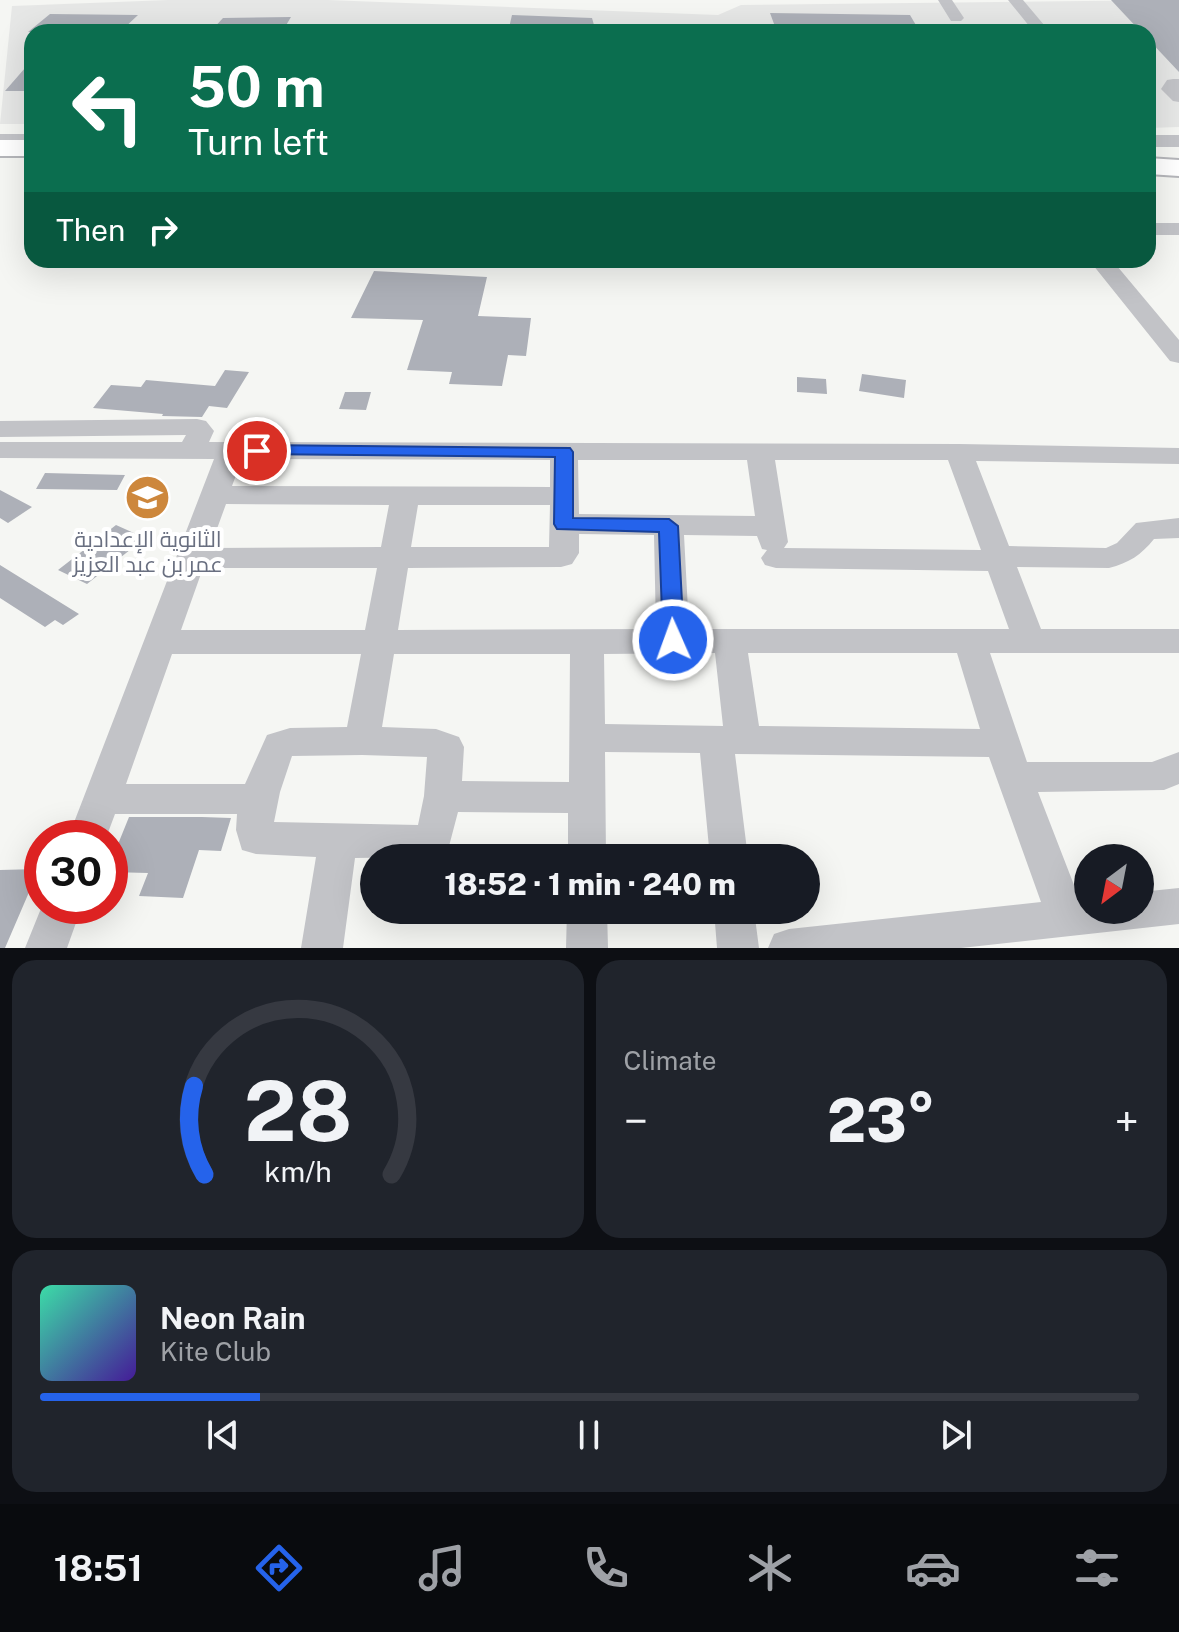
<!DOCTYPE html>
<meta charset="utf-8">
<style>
body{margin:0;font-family:"Public Sans",Cairo,sans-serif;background:#20242c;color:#f1f3f6;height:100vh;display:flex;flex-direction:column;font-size:30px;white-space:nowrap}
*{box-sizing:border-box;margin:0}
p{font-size:26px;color:#9ea1a6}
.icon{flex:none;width:44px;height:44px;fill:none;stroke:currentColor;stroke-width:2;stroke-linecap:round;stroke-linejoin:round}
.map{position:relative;height:948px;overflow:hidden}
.side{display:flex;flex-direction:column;gap:12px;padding:12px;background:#0d0f14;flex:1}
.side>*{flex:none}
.top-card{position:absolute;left:24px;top:24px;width:1132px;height:244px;border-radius:24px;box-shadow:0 8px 32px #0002;background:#0b6e4f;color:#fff;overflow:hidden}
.needle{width:52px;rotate:212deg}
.buttons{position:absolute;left:1074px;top:844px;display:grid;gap:16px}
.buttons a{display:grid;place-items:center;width:80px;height:80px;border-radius:50%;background:#171b24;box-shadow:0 8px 32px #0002;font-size:40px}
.speed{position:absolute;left:24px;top:820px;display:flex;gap:16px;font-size:40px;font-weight:700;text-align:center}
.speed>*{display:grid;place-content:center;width:104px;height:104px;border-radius:50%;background:#171b24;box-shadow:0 8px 32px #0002;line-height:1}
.speed .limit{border:12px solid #d22;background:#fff;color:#111}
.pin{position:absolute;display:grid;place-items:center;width:68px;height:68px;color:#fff;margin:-34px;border:4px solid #fff;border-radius:50%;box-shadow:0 2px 8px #0007}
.me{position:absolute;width:88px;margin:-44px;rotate:358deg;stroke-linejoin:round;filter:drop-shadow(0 0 6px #0008)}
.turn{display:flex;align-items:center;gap:28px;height:168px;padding:0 32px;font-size:36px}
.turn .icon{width:104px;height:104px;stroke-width:2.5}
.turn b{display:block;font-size:56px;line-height:68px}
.then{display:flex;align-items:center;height:76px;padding:0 32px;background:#0003;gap:16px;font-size:30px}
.big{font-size:60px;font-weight:800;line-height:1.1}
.side .tile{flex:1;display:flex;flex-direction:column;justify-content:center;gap:12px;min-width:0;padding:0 28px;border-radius:24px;background:#20242c}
.side .dial{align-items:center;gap:0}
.dial svg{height:208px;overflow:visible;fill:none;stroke:#363941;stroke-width:7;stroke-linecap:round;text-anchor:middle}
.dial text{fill:#f1f3f6;stroke:none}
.song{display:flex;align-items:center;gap:24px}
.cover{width:96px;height:96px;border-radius:12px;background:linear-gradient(135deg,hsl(160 70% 55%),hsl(260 70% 35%))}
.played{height:8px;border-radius:4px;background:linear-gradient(90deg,#2563eb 20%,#363941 20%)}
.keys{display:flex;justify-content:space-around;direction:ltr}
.heat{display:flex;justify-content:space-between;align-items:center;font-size:44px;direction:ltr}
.side .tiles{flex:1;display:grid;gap:12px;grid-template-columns:1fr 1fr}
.tile:last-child{grid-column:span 2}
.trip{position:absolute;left:360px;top:844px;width:460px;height:80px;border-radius:40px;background:#171b24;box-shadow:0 8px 32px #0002;font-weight:800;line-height:80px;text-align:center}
.menu{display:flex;height:128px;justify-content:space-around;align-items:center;background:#090b0e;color:#9ea1a6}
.menu .icon{width:56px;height:56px}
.menu .active{color:#2563eb}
.menu b{font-size:36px;color:#f1f3f6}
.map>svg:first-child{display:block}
</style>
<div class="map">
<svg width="1179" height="948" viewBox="0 0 1179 948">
<rect width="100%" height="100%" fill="#f5f6f3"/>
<path fill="#e6e7e6" d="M168,0H328L718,15L741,5L1179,0V127L1148,128V32H32V124H0L12,6Z"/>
<path fill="#adb0b8" d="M1111,0H1179V72L1148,39V32H1141Z
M770,13L910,15L920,32H777Z
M50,14L138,15L120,32H28Z
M512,15L592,18L596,32H508Z
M291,17L282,32H210L223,18Z
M32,60V91H5Z
M374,271L487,277L478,316L531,318L526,356L508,355L502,386L449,384L452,372L407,370L423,320L351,318Z
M225,370L249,372L227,408L209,406L202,417L162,416L163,414L93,408L111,385L141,387L146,380L215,386Z
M862,374L906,380L904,398L859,391Z
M797,377L826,379L827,394L797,392Z
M345,392H371L366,410L339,409Z
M45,473L125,475L117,490L36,489Z
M0,490L32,507L8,523L0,518Z
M116,525L145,538L87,584L58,570Z
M0,565L29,583L79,614L63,625L55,620L45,627L0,598Z
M129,817H202L231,818L221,851L199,850L183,898L139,896L148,873L110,872V864Z
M39,869L5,948H0V870Z"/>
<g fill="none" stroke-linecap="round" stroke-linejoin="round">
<defs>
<path id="highway" d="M0,140H32V156H0Z
M1148,158L1179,160V176L1148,174Z"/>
</defs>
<use href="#highway" stroke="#b5b6ba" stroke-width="4"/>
<path fill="#c2c3c7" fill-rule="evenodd" d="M938,0H952L964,18L961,21H951Z
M1008,0H1023L1050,32H1034Z
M1173,79H1179V102L1173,101L1161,89L1167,80Z
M0,134H32V146H0Z
M1148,135H1179V147H1148Z
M1148,223H1179V235H1148Z
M1089,260H1112L1179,340V363L1170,361Z
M197,419L206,421L214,431L209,442L959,444L1179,448V464L976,461L1009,546L1106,548L1117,543L1136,523L1179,518V538L1154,539C1141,555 1129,563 1109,568L1017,567L1041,629H1179V653H990L1027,762H1152L1179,752V784L1164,790L1038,792L1079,898L1088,897V910H1140V892L1179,888V924L961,948H768L774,934L789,929L1041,902L989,757L735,754L748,858H710L700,753L605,752L606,858H568V813L458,812L448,850L424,857L355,858L343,948H301L316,857L256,854L242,850L236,830L237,814H115L106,838H68L214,459L0,458V442H182L186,435L0,437V421ZM242,459L550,460V487L232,486ZM578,460H747L755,516L579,514ZM775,460H948L981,550L784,548L788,542ZM226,504L389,505L381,547L210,548ZM418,505H550L549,547H411ZM579,534L654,535L656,629L398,630L408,568L561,567L572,564L579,553ZM684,535L757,536L762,549L767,550L761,558L765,565L776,568L988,571L1009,629H689ZM203,568H377L365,630H181ZM715,653L723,726L605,724L604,654ZM748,653H957L980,729L759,726ZM172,654H361L347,727L290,728L267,735L245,784H126ZM394,654H570L569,782L462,781L464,747L459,737L436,729L382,727ZM362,755L427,757L424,796L418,825L274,822L280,792L292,756Z
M42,906H82L67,948H25Z
M567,910H607L608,948H566Z
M714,910H754L759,948H717Z"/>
<use href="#highway" fill="#fff" fill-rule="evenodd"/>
</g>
<path fill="#2563eb" stroke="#184099" stroke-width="2" d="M257,445L570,448L573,452V518L669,519L678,526L684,640L681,646H666L663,640L659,532L557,529L554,524L555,457L250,454L248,451Z"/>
<defs>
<symbol id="school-disc" viewBox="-11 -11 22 22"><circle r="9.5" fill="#cd873c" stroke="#fff"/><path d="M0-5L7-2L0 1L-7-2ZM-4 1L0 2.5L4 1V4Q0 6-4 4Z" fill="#fff"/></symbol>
</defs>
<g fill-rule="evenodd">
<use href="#school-disc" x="122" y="472" width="51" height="51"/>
</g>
<g text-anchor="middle" stroke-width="8" stroke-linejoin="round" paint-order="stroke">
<g font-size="22" fill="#696f80" stroke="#fff">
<text x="148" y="547">الثانوية الإعدادية<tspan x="148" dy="25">عمر بن عبد العزيز</tspan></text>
</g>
</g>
</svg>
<div class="buttons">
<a><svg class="needle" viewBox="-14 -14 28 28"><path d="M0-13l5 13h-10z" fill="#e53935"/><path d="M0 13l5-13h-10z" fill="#9ea1a6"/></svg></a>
</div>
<div class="speed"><div class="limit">30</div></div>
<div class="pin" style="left:257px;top:451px;background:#d93025"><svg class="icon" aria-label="arrive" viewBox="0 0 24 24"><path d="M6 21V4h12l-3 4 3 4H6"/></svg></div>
<svg class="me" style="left:673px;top:640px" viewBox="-20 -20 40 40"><circle r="17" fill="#2563eb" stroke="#fff" stroke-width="3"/><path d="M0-11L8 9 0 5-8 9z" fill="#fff"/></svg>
<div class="trip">18:52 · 1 min · 240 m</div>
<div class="top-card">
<div class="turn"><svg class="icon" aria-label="left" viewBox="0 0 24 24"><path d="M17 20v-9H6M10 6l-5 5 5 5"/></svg><div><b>50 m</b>Turn left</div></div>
<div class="then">Then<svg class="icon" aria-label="right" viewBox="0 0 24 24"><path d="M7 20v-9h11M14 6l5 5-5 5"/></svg></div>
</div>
</div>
<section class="side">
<div class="tiles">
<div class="tile dial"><svg viewBox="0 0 100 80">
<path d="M14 69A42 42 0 1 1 86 69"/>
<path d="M14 69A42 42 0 0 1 10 35" stroke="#2563eb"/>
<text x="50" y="56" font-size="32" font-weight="700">28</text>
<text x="50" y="72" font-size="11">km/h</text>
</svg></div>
<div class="tile"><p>Climate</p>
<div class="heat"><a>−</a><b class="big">23°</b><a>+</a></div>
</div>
<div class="tile">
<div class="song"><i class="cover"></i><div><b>Neon Rain</b><p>Kite Club</p></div></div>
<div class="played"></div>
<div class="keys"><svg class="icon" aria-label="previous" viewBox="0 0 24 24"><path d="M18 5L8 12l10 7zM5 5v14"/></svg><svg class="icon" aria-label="pause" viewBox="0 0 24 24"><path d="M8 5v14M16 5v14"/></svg><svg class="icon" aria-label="next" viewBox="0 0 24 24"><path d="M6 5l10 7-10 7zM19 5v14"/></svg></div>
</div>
</div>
</section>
<nav class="menu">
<b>18:51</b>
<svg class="icon active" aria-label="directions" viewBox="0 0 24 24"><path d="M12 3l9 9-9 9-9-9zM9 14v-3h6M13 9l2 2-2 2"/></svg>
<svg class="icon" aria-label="music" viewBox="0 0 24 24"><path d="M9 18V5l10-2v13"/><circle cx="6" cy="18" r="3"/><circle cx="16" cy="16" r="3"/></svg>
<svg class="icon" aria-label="phone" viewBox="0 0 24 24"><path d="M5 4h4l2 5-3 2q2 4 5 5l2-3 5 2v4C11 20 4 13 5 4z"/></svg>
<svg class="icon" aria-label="climate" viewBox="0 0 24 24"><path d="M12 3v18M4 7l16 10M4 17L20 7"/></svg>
<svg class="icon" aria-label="car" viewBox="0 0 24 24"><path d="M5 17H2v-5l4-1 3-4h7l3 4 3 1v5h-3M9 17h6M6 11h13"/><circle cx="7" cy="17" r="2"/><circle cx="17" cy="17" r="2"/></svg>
<svg class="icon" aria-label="filters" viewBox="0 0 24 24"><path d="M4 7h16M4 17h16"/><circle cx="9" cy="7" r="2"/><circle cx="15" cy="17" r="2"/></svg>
</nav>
